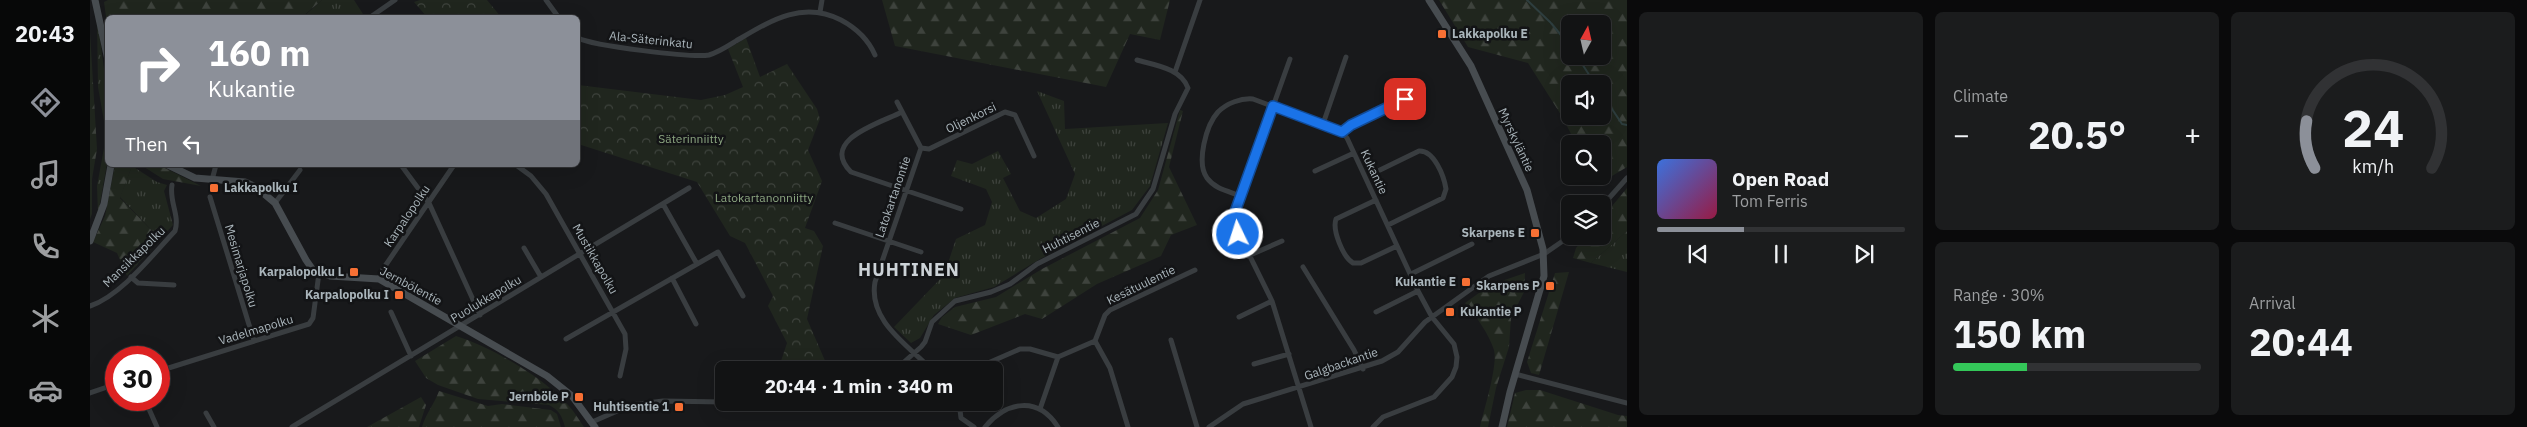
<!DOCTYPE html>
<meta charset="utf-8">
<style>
body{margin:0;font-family:"IBM Plex Sans",sans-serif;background:#1b1c1d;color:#f1f3f6;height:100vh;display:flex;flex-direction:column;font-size:19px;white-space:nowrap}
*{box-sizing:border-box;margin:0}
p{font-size:16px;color:#9c9ea0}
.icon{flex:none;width:28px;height:28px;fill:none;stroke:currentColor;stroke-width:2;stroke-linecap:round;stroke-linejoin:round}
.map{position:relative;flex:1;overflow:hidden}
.side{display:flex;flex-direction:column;gap:12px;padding:12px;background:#0a0a0b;width:900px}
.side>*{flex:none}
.banner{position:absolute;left:15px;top:15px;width:475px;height:152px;border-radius:8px;box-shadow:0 5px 20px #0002,0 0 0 1px #313234;background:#8c9099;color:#fff;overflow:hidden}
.needle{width:32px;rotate:8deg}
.tools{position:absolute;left:1471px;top:15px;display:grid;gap:10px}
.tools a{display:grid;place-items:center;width:50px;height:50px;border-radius:8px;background:#121314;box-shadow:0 5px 20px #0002,0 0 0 1px #313234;font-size:25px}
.speed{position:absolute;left:15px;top:346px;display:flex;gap:10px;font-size:25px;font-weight:700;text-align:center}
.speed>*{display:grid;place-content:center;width:65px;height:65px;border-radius:50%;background:#121314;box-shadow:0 5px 20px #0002,0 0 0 1px #313234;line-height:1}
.speed .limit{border:8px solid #d22;background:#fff;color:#111}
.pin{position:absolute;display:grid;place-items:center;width:42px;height:42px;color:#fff;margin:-21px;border-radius:10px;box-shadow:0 2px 8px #0006}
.me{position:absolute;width:55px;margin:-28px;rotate:356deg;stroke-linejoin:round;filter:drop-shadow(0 0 4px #0008)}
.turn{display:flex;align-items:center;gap:18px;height:105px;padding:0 20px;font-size:22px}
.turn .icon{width:65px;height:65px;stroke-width:2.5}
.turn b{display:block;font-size:35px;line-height:42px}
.then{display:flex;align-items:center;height:48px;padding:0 20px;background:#0003;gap:10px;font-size:19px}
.big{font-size:38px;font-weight:700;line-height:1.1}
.side .widget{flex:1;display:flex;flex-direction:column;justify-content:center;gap:8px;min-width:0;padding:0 18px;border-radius:8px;background:#1b1c1d}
.side .dial{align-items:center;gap:0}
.dial svg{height:130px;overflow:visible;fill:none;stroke:#313234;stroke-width:7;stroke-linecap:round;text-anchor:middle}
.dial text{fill:#f1f3f6;stroke:none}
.song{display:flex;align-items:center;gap:15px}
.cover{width:60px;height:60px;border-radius:8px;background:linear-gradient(135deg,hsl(220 70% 55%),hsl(340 70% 35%))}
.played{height:5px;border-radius:2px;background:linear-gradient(90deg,#8c9099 35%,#313234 35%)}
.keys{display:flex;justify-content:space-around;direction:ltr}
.heat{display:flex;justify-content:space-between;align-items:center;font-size:28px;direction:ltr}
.charge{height:8px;border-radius:4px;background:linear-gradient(90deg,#34c759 30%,#313234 0)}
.side .tiles{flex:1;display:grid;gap:12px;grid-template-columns:repeat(3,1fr)}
.widget:first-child{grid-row:span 2}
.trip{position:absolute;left:625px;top:361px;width:288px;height:50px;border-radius:8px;background:#121314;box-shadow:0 5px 20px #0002,0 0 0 1px #313234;font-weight:700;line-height:50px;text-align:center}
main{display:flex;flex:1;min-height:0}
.dock{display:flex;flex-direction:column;width:90px;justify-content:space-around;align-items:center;background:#070808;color:#9c9ea0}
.dock .icon{width:35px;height:35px}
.dock .active{color:#8c9099}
.dock b{font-size:22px;color:#f1f3f6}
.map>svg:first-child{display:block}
</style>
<main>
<nav class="dock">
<b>20:43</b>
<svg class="icon active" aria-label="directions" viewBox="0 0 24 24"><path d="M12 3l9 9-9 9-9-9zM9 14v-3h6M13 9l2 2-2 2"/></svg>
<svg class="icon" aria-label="music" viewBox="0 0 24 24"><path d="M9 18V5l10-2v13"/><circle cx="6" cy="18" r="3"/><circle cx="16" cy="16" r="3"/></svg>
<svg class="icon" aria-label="phone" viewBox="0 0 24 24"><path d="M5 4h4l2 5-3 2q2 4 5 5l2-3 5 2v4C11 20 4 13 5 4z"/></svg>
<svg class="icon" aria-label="climate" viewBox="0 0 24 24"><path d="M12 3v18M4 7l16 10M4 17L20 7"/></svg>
<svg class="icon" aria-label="car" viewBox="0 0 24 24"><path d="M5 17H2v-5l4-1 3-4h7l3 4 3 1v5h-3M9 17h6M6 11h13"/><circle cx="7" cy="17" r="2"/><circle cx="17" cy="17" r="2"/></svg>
</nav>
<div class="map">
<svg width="1537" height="427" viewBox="0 0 1537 427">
<defs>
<pattern id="grass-tufts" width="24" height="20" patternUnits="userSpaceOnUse" patternTransform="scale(1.25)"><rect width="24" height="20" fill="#20261e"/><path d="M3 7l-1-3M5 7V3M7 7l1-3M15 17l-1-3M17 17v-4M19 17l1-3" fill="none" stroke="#3e433d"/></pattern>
<pattern id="forest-firs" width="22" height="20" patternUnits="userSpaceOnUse" patternTransform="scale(1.25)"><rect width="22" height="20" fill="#20261e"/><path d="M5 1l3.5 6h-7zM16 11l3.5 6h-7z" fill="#3e433d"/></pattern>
<pattern id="park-crowns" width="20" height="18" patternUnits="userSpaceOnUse" patternTransform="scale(1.25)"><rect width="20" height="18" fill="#20261e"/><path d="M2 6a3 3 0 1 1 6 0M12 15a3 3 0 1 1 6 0" fill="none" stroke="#3e433d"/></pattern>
</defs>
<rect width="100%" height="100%" fill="#18191b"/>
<path fill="url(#grass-tufts)" d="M232,0H264L273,14L267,17L212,18Z
M7,17L17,91V138L8,87Z
M947,91L974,101L975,129L1078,123L1060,186L1042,210L950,259L904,287L865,298L844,315L830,338L821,343L804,327L854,275L866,239L895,225L902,202L896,189L861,176L867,160L882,164L908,151L921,174L913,178L930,211L946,218L976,199L985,174Z
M17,143V164L8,214L7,186L14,148Z
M42,166L67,182L77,185L74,191L83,225L70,239L30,197Z
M1537,231V272L1501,263Z"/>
<path fill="url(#forest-firs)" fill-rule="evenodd" d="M18,0H232L212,17L18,18L17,24L14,2Z
M792,0H1080L1070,40L1040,34L1016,87L805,46Z
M1349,0H1537V167L1507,185L1503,176H1512V144H1486L1473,118L1438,63L1378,47ZM1480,24H1512V56H1480ZM1480,84H1512V116H1480Z
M0,32L7,149L2,179V214L0,219Z
M1090,110L1093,111L1079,167L1107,225L1081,235L1071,256L1007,284L952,319L935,314L881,335L848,324L852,317L865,307L906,297L952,269L1050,218L1068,190Z
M25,165L42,166L30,198L70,239L37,276L27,253L3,242L15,216Z
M51,165H69L111,186L73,179Z
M1537,188V231L1501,263L1483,258L1486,248L1496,236H1512L1513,217Z
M1479,272L1449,375L1441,373L1437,362L1465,273Z
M1435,273L1434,292L1421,318L1419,347L1406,388L1398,427H1390C1394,409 1408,366 1404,350C1399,334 1386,316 1375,303L1400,285Z
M366,336C400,346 454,378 478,405C484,411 489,420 494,427H475C472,416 469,410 459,405L388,399L348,385L336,378L325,361Z
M1436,390H1450L1528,415L1537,416V427H1417L1425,393Z
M349,391L398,406L412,404L461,410L467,414L471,427H332C336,413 344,405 349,391Z
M331,397L336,405L329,427H277Z"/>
<path fill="url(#park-crowns)" d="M330,0H397L411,17H337L324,2Z
M656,38L670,77L697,64L727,109L730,119L718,150L732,181L715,228L724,231L733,246L717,319L739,370H688L697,343L678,306L683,296L655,243L640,236L607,182L488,144V85L611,100L635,95L653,87L638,49Z"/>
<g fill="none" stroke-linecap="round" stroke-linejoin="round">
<path stroke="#2e3e3f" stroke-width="2" d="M1437,0L1460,22
M1461,23L1480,46
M1487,56L1505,84
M1512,94L1532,124L1537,125"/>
<path stroke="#393d40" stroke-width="5" d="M456,0L469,18
M730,12L732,0
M279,18L305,0
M488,38C503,46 603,58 619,55C629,52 638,46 646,41C680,21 712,0 751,20C766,28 778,39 785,55
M1200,59L1151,196L1144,224L1182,301L1221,427
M1085,72L1110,0
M807,102L831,148L785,282C778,321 818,345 842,370
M812,112C790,123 729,140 761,172L871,209
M1233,124L1256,57
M1252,132L1261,125L1315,99
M831,148L839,149L915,112L925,115L944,156
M311,165L339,203L390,315
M426,165L441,176L456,194L535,334L536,349L530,376
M1290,170L1329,151C1344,150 1354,176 1356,189L1353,198L1298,225
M1225,171L1264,153
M122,180L126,165
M1151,196C1138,191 1125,189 1117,178C1106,163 1116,125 1128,112C1137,103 1151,98 1163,99L1252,132L1257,138L1328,291L1342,317L1364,344L1367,357L1366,367L1362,377L1344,397L1293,417L1283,427
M120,197L164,341
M1286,200L1246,219C1242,230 1253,257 1263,263H1271L1307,246
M185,203L210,170
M573,204L607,264
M1512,206L1537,178
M745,223L831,252
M434,248L451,277
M1158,256L1192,241
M1213,267L1264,350L1273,369
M1321,274L1382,244
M41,277L48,283L84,285
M582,278L606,324
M289,279L293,269L364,165
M0,306C31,296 63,254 85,231C90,215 79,202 82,185
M301,312L321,356
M1286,312L1328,291
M1149,317L1182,301
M476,339L628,252L653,296
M1081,340L1107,427
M1005,341L1020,368L1038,427
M1164,364L1199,354
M805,370L831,347L835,342L842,322L865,301L901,292L920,284L947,264L1046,214L1063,189L1085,114L1098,88C1091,68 1064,65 1047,60
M882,370L930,349H940L968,357L1005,341L1015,315L1020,310L1105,270
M69,371L219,324L223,318L229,273
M1425,374L1537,403
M0,393L26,384
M55,400L67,427
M869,402L871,418L884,427
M950,409L968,357
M116,413L124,427
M502,422L541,405L573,401L634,402
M202,427L599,188
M895,427C917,401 948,396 968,427
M1119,427L1153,404L1292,361L1308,352L1335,322L1399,276L1454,254L1480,236"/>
<path stroke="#474c50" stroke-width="7" d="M5,0L18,60
M1339,0L1381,66L1437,190L1453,249L1454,276L1420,392L1412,427
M78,165L105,178L155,182L166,187L185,203L216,260L223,270L240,276L289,279L457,376L482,396L505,427
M0,241L14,204L21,165"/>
</g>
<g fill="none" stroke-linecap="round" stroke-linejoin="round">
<defs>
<path id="route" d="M1148,234L1144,224L1145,212L1183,106L1252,132L1261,125L1315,99"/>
</defs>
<use href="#route" stroke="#114b97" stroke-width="12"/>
<use href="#route" stroke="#1a73e8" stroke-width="9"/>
</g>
<g fill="#f77034" stroke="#131416" stroke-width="2">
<rect x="1347" y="29" width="10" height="10" rx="2.5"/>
<rect x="119" y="183" width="10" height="10" rx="2.5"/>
<rect x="1440" y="228" width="10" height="10" rx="2.5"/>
<rect x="259" y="267" width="10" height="10" rx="2.5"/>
<rect x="1371" y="277" width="10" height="10" rx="2.5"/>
<rect x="1455" y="281" width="10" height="10" rx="2.5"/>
<rect x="304" y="290" width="10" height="10" rx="2.5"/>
<rect x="1355" y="307" width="10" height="10" rx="2.5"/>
<rect x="484" y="392" width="10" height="10" rx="2.5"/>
<rect x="584" y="402" width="10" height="10" rx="2.5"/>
</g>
<g text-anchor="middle" stroke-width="5" stroke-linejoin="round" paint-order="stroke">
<g font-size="12" font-weight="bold" fill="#aab5bb" stroke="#131416" text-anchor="end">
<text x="1362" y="38" text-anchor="start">Lakkapolku E</text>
<text x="134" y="192" text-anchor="start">Lakkapolku I</text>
<text x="1435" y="237">Skarpens E</text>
<text x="254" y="276">Karpalopolku L</text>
<text x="1366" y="286">Kukantie E</text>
<text x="1450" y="290">Skarpens P</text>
<text x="299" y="299">Karpalopolku I</text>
<text x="1370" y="316" text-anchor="start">Kukantie P</text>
<text x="479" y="401">Jernböle P</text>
<text x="579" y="411">Huhtisentie 1</text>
</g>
<g font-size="12" fill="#aab5bb" stroke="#131416">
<text transform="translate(561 40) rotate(6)" y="4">Ala-Säterinkatu</text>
<text transform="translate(881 118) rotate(-26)" y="4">Oljenkorsi</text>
<text transform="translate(1426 140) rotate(65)" y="4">Myrskyläntie</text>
<text transform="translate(1284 172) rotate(65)" y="4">Kukantie</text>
<text transform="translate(803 197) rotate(-71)" y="4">Latokartanontie</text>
<text transform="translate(317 216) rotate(-56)" y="4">Karpalopolku</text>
<text transform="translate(981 236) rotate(-27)" y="4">Huhtisentie</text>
<text transform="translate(44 257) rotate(-44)" y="4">Mansikkapolku</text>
<text transform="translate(505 259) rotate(60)" y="4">Mustikkapolku</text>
<text transform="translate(151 266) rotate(73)" y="4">Mesimarjapolku</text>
<text transform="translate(1051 285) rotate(-26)" y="4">Kesätuulentie</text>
<text transform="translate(321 286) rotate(28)" y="4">Jernbölentie</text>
<text transform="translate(396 299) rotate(-31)" y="4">Puolukkapolku</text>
<text transform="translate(166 330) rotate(-17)" y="4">Vadelmapolku</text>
<text transform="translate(1251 364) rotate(-19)" y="4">Galgbackantie</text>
</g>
<g font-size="12" fill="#8ca681" stroke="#131416">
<text x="601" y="143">Säterinniitty</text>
<text x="674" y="202">Latokartanonniitty</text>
</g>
<g font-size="18" font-weight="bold" letter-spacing="1" fill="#ccd2d7" stroke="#131416">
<text x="819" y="276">HUHTINEN</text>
</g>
</g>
</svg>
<div class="tools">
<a><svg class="needle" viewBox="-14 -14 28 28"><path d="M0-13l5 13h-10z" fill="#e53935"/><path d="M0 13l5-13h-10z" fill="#9c9ea0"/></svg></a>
<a><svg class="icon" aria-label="sound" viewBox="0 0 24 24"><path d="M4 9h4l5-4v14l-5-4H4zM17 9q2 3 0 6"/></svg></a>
<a><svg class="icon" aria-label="search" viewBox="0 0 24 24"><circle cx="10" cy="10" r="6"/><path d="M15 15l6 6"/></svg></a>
<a><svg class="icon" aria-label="layers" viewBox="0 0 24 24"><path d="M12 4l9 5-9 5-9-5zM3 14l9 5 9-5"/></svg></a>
</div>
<div class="speed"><div class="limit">30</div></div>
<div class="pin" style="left:1315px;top:99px;background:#d93025"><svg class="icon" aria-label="arrive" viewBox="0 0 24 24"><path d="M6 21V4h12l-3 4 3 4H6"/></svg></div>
<svg class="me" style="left:1148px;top:234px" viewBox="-20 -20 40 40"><circle r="17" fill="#1a73e8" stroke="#fff" stroke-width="3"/><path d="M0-11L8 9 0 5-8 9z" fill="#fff"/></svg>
<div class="trip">20:44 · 1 min · 340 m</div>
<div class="banner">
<div class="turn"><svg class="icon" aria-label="right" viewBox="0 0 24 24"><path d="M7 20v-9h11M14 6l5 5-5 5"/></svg><div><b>160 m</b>Kukantie</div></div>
<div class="then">Then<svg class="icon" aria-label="left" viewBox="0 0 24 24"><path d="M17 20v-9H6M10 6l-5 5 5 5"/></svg></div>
</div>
</div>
<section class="side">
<div class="tiles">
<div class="widget">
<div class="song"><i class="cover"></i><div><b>Open Road</b><p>Tom Ferris</p></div></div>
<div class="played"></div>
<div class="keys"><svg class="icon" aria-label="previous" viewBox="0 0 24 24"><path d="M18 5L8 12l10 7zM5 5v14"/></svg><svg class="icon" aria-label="pause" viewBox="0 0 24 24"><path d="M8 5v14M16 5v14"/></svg><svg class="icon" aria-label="next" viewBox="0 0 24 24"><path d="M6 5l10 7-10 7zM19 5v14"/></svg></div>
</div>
<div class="widget"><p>Climate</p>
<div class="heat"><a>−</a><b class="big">20.5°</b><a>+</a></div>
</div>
<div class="widget dial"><svg viewBox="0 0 100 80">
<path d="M14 69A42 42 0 1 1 86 69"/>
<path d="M14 69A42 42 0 0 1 9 40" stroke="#8c9099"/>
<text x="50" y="56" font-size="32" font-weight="700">24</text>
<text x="50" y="72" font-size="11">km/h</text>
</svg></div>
<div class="widget"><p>Range · 30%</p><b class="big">150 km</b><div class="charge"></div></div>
<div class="widget"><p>Arrival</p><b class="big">20:44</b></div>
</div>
</section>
</main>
